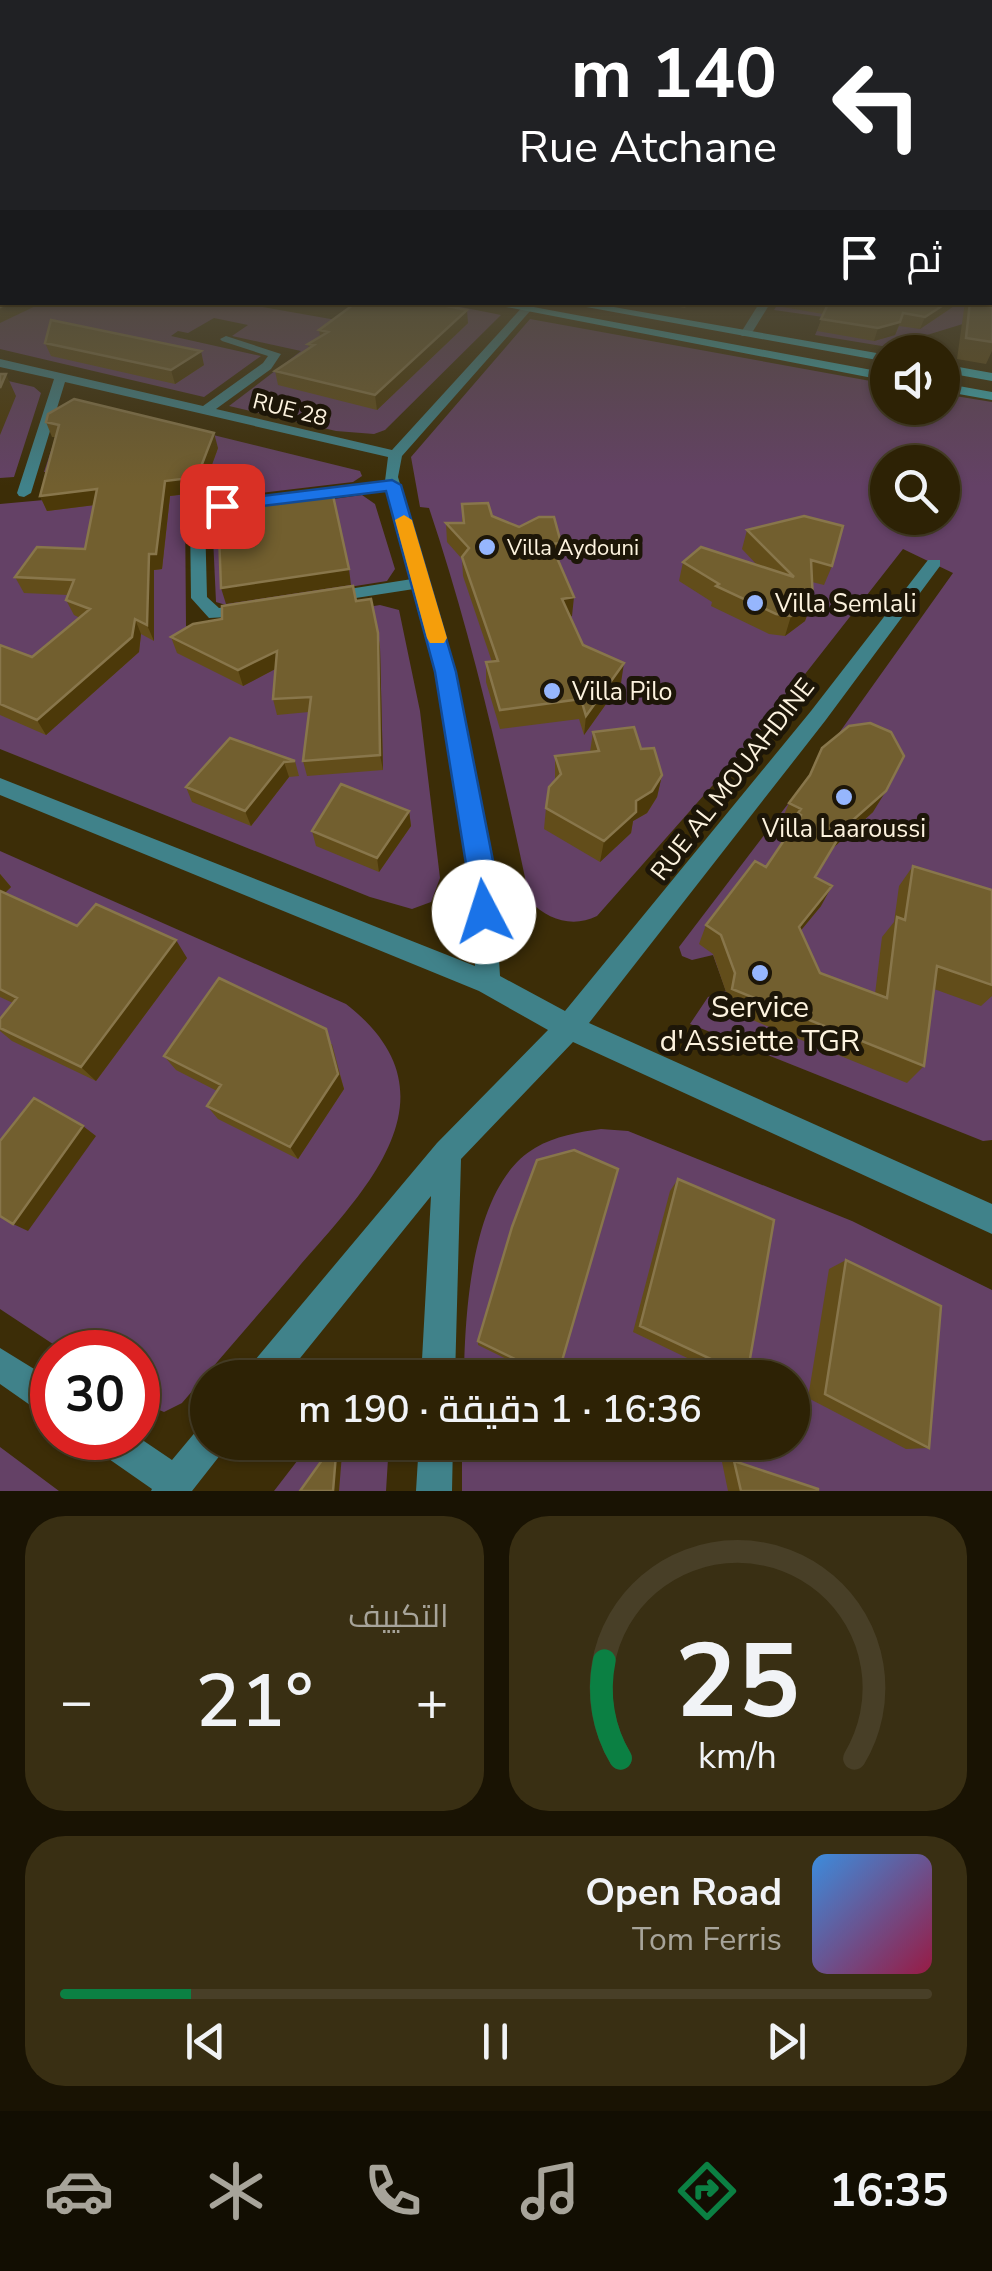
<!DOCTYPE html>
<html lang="ar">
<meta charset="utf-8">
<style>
body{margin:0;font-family:"Nunito Sans",Cairo,sans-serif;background:#392f13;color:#f1f3f6;direction:rtl;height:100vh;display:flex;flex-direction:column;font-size:38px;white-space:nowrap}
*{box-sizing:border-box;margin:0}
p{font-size:32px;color:#a7a49a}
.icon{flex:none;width:55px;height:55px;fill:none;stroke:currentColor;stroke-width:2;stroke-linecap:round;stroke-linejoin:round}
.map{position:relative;height:1491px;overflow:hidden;direction:ltr}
.drawer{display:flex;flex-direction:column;gap:25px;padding:25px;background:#191303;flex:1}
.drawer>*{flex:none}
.top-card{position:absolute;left:0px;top:0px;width:992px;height:305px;box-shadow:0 2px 8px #0004,0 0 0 2px #483f27;direction:rtl;background:#202124;color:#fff;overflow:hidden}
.buttons{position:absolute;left:870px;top:335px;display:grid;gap:20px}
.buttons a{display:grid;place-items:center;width:90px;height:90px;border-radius:50%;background:#2d2205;box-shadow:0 2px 8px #0004,0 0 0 2px #483f27;font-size:50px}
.speed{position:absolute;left:30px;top:1330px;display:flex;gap:20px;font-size:50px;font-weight:700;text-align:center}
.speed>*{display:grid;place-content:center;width:130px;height:130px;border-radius:50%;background:#2d2205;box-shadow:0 2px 8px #0004,0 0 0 2px #483f27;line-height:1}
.speed .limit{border:15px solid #d22;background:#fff;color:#111}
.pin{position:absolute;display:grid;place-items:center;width:85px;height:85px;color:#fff;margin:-42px;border-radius:20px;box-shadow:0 5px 15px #0006}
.me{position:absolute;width:110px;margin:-55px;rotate:355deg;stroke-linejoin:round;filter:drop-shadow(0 0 8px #0008)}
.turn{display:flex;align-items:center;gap:35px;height:210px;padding:0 50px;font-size:45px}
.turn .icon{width:130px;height:130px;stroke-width:2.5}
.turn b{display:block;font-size:70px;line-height:85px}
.then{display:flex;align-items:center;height:95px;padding:0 50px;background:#0003;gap:20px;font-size:38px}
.big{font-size:75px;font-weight:600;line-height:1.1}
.drawer .card{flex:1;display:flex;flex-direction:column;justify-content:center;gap:15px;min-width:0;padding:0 35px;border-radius:40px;background:#392f13}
.drawer .dial{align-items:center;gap:0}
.dial svg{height:260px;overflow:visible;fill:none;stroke:#483f27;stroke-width:7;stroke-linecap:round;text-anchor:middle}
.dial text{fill:#f1f3f6;stroke:none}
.song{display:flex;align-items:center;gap:30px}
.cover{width:120px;height:120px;border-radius:15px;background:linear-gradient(135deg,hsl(210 70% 55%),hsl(340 70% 35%))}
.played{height:10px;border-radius:5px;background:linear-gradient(90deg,#0b8043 15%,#483f27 15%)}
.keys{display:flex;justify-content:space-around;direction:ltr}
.heat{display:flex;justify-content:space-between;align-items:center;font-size:55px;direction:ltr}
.drawer .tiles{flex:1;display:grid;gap:25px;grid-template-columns:1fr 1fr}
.card:last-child{grid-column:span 2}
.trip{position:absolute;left:190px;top:1360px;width:620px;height:100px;border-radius:50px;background:#2d2205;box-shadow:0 2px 8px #0004,0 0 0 2px #483f27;font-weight:600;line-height:100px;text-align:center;direction:rtl}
.tabs{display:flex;height:160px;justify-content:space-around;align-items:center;background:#120e02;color:#a7a49a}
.tabs .icon{width:70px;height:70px}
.tabs .on{color:#0b8043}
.tabs b{font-size:45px;color:#f1f3f6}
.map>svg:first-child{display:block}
</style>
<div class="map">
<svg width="992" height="1491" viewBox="0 0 992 1491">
<rect width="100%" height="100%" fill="#3c2d07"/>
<path fill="#644166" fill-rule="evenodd" d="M0,277L2,302L240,303L342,321L367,303L436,302L501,315L385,430L374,434L336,431L229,406L301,351L232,336L248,325L214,318L188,333L178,331L171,336L261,356L204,397L0,349Z
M779,302H990L992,315L888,347L815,335L823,317L774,310Z
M530,319L887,384L888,408H942L943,394L992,402V1140L983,1141L690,1024L708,997L726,991L713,955L692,960L682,956L679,947L797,792L953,573L903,549L758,734L597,916C573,928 548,920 530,901C502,768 472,636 429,508L420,507L411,457ZM888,462H942V518H888Z
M0,379L34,387L41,393L14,477L0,478Z
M99,407L360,471L362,476L353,482L185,502L186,626L205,634L380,605L399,610L420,711L440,878L431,902L412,909L370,897L0,749V504L44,500L52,472H44L63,414Z
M362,495L375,504L395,569L387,581L229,606L216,602L212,516Z
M0,851L346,1004C463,1095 365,1190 297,1269C259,1314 220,1358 182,1403L164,1412L138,1401V1352H65L0,1309Z
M601,1129L628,1131L852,1221L992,1290V1491H462V1443L792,1442V1378L464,1377C465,1313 471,1185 535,1148C555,1136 579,1132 601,1129Z
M311,1443H389L386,1491H274Z
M0,1447L59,1491H0Z"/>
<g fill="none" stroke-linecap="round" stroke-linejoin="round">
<path fill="#40828a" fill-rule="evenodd" d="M527,302H538L402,456L398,477L455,672L494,876L500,976L565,1011L811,711L928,560H940V566L825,721L589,1023L992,1204V1234L573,1042L461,1159L455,1378H421L431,1196L284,1378H246L250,1366L437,1143L548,1030L479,991L0,795V778L475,966L472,876L437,672L414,589L330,602L322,597L330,592L412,579L387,490L309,499L302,495L309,491L385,481L388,457L65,382L31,493L24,497L19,496L17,493L54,379L0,367V359L203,406L263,363L268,356L222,341L220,339L226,336L281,354L271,369L216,409L392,450Z
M760,302H771L750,336H742L740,334Z
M246,499L251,500V506L212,514L205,519L207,597L219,608L247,604L256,610L247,616L209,618L191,598L190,518L202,507Z
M0,1348L52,1380V1417L40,1412L0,1384Z
M208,1425V1442H226L221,1454L192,1491H151L152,1489L96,1450L91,1438L138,1437L172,1460L197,1430Z
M419,1442H453L452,1491H416Z"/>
<path fill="#3cb1bd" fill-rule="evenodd" d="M481,302H506L888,373V381Z
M559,302H585L888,355V362Z
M942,364L992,373V381L942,372Z
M942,383L992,392V400L942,391Z"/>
</g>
<path fill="#624d1a" d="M992,277V351L986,364L957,359L965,302H990Z
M652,302H689L685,308Z
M777,302H960L920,329L899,326L895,335L874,341L817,331L823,314L777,306Z
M468,323L377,410L278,385L275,371L309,348L308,344L320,336L319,330Z
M45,343L204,365L175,384L51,356Z
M46,422L218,448L202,492L170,496L162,569L154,570V641L141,634L139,652L46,735L0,715V645L32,657L80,618L74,615L66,600L68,595L24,593L15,577L85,549L94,505L47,511L40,496L56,437H52Z
M462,504L561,543L559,562L572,616L570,617L583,645L621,683L584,735L579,719L500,729L486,682V662H492L463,576L462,559L447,542L446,523H462Z
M747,530L832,566L824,585L812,582L805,621L785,636L769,634L711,606L712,602L679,581L683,562L757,565L742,549Z
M356,601L378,633L380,648L383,770L307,776L303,761L309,712L277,715L273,699L275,669L243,686L177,653L171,637Z
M593,732L641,749L662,775L657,797L647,813L633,821L631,833L600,862L544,829L546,808L555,781V756L590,752Z
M230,738L295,761L299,776L289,777L251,826L192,802L186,787Z
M789,803L873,812L833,848L815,878L821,906L801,930L820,973L875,994L882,937L894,922L899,886L913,866L992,890V996L981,1006L934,989L924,1066L907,1083L723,1008L726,992L713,954L699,944L706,925L766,867L790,830L780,824Z
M409,811L411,826L379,872L316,846L312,831Z
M0,874L11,887L4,893L77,926L187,958L96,1081L12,1041L0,1031V1019L13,1003L0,997Z
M332,1044L344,1089L298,1159L218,1119L207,1106L217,1091L176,1070L164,1056Z
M678,1179L747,1376L741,1378H729L633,1332L670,1191Z
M846,1260L929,1448L906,1449L808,1398L829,1269Z
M478,1341L557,1378H545L478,1345Z
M734,1461L818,1491H728L722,1462Z"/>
<path fill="#4c3909" d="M10,302H44L0,323V307Z
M948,302H960L920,329L925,317Z
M467,310L468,323L377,410L375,395Z
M900,322L895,335L874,341L878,328Z
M201,351L204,365L175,384L171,370Z
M6,374L16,396L0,435V388Z
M214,433L218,448L202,492L170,496L162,569L154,570V641L147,625L149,554L165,481Z
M97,489L103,504L47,511L40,496Z
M349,569L351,585L226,604L221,588Z
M574,597L572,616L560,618L562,599Z
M813,601L805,621L785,636L791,616Z
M135,619L141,634L139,652L46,735L37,720Z
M378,633L380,648L383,770L380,755Z
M277,651L281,666L243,686L238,670Z
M624,663L621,683L584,735L586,716Z
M284,762L289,777L251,826L245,811Z
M662,775L657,797L647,813L633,821L631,833L600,862L604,841L636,801Z
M886,791L873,812L833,848L803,898L845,827Z
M409,811L411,826L379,872L377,858Z
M0,874L11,887L0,898Z
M832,886L821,906L788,946L799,927Z
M176,940L187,958L96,1081L81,1067Z
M326,1029L344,1089L298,1159L290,1147Z
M83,1126L96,1136L28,1231L13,1224Z
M337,1442H343L339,1491H333Z"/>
<path fill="#725f2f" stroke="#88764b" stroke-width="2.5" d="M0,277H2V302H10L0,307Z
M990,277H992V342L966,338L970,302H990Z
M357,302H427L467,310L375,395L275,371L314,345L308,344L328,332L319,330Z
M829,302H948L925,317L903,313L900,322L878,328L821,319Z
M51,320L201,351L171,370L45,343Z
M0,374H6L0,388Z
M74,399L214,433L197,477L165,481L156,554H149L147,625L135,619L132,637L37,720L0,704V645L32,657L90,609L66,600L74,580L15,577L37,547L85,549L97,489L40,496L59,425L46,422L48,414Z
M332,491L349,569L221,588L218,506Z
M488,503L492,516L519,527L539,517H554L561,543L551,544L574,597L562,599L583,645L624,663L586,716L581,699L500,710L486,662L498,661L462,557L469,548L446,523H464L462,504Z
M804,516L843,526L832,566L811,560L813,601L791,616L776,614L716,586L719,584L683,562L701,547L794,577L747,530Z
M353,586L356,601L371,599L378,633L380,755L303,761L311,697L273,699L277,651L238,670L171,637L193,624L222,619V606Z
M870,723L891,732L904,756L886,791L845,827L815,877L832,886L799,927L820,973L887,998L897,917L905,920L913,866L992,890V985L937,966L924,1066L732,989L735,973L721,935L706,925L755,861L766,867L801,815L798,813L801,809L789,803L810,775L822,748L849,726Z
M634,727L641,749L654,748L662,775L652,791L636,801V812L604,841L546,808L549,787L561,774L555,756L599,751L593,732Z
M230,738L295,761L284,762L245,811L186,787Z
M341,784L409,811L377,858L312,831Z
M0,891L77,926L96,904L176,940L81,1067L0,1028V1019L17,998L0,989Z
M219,978L326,1029L338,1074L290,1147L207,1106L221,1085L164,1056Z
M34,1098L83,1126L13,1224L0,1216V1141Z
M574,1150L618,1169L557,1378H554L478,1341L512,1227L537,1160Z
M678,1179L774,1220L747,1376L640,1326Z
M846,1260L941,1306L929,1448L825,1394Z
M335,1442H337L333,1491H300Z
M734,1461L818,1489V1491H741Z"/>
<linearGradient id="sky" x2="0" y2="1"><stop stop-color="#211904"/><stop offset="0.57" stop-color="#504c3c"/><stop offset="1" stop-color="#504c3c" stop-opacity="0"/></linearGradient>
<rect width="992" height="486" fill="url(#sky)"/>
<path fill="#1a73e8" stroke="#114b97" stroke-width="2.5" d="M392,480L401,485L456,672L496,876L498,912L494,920L484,924L475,920L435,672L386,491L222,511L213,506L222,501Z"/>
<path fill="#f59e0b" d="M404,515L412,520L447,638L444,643H430L427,638L395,520Z"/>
<g fill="#96b6fd" stroke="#1d1608" stroke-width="4">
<circle cx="487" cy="547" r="10"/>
<circle cx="755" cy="603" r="10"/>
<circle cx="552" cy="691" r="10"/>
<circle cx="844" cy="797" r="10"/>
<circle cx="760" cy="973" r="10"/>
</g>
<g text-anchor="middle" stroke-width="10" stroke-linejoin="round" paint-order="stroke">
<g font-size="22" fill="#fdf3df" stroke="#1d1608">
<text transform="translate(290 409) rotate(14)" y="8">RUE 28</text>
</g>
<g font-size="22" fill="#fdf3df" stroke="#1d1608" text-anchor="start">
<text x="507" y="555">Villa Aydouni</text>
</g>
<g font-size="25" fill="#fdf3df" stroke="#1d1608" text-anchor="start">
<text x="775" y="612">Villa Semlali</text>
<text x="572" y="700">Villa Pilo</text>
<text x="844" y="837" text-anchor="middle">Villa Laaroussi</text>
</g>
<g font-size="25" fill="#fdf3df" stroke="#1d1608">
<text transform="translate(732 779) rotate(-52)" y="9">RUE AL MOUAHDINE</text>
</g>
<g font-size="30" fill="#fdf3df" stroke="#1d1608">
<text x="760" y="1017">Service<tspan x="760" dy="34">d'Assiette TGR</tspan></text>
</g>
</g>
</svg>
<div class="buttons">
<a><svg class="icon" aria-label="sound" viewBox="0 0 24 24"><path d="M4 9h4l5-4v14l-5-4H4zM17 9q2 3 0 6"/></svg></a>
<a><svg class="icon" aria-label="search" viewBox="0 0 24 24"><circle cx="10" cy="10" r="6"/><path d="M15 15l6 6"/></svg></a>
</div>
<div class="speed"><div class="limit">30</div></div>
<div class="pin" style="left:222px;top:506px;background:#d93025"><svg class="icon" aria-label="arrive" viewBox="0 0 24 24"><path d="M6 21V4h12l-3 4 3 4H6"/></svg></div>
<svg class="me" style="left:484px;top:912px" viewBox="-20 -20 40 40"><circle r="19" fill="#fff"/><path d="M0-13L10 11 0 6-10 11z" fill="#1a73e8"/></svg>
<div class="trip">16:36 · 1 دقيقة · 190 m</div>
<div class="top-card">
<div class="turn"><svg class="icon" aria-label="left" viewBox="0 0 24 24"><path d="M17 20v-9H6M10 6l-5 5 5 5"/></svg><div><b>140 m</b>Rue Atchane</div></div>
<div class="then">ثم<svg class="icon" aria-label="arrive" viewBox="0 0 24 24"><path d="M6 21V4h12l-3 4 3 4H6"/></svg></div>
</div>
</div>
<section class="drawer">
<div class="tiles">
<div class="card dial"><svg viewBox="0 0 100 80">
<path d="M14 69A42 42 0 1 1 86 69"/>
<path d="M14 69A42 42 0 0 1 9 39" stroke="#0b8043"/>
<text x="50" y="56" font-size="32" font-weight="700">25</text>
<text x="50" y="72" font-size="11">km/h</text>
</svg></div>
<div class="card"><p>التكييف</p>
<div class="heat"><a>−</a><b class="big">21°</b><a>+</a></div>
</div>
<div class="card">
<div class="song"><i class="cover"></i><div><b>Open Road</b><p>Tom Ferris</p></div></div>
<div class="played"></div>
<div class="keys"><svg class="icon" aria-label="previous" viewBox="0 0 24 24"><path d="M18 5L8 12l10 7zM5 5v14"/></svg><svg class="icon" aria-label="pause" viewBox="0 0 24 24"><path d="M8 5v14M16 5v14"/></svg><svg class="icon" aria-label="next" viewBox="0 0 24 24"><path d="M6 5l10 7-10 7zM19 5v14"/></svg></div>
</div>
</div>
</section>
<nav class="tabs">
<b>16:35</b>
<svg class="icon on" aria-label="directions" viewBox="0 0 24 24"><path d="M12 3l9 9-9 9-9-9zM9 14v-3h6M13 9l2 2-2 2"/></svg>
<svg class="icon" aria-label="music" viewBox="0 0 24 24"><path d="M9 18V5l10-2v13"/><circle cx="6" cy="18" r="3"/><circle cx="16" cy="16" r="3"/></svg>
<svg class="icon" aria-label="phone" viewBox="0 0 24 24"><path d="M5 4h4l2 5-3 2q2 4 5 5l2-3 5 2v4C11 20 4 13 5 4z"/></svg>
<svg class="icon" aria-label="climate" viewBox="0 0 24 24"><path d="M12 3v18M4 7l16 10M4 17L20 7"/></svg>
<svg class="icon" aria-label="car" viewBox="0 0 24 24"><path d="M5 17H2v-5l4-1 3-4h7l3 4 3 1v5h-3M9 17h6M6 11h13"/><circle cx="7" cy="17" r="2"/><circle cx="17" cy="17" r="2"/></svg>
</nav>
